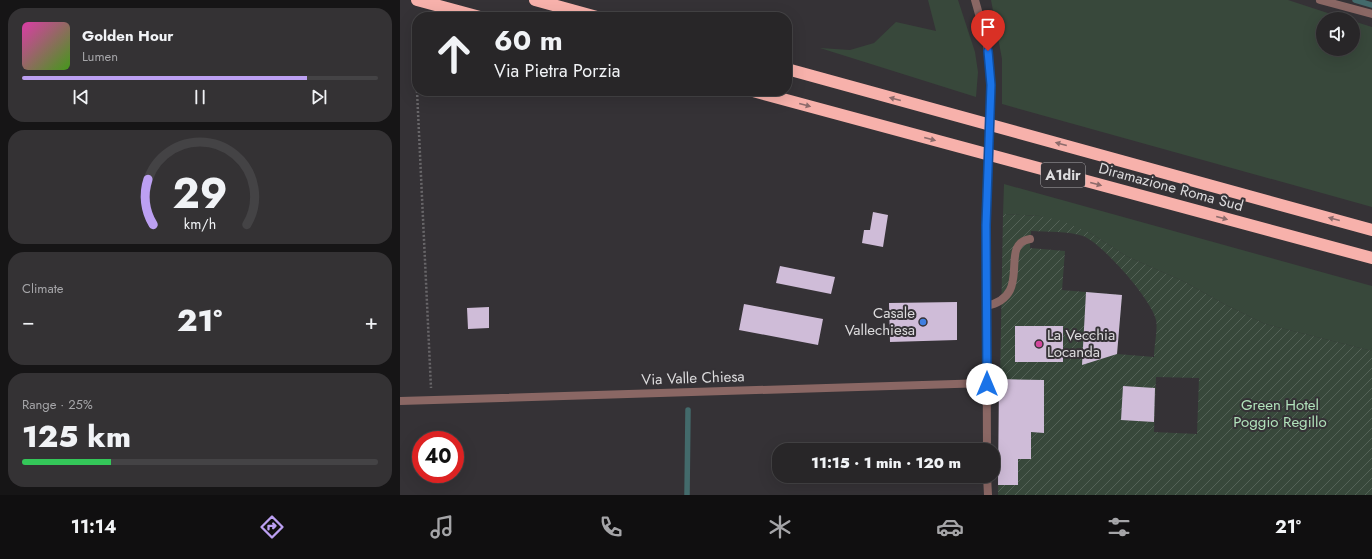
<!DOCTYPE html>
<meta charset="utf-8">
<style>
body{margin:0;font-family:Jost,sans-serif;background:#343234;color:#f1f3f6;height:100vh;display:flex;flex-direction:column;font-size:15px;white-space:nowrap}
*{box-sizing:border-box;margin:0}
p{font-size:13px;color:#a5a5a8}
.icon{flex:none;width:22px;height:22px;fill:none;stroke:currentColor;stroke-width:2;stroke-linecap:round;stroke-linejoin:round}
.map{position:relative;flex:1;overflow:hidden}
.sheet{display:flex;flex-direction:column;gap:8px;padding:8px;background:#161516;width:400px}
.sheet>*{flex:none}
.banner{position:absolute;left:12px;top:12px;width:380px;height:84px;border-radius:16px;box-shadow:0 4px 16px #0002,0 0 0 1px #444345;background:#282628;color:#f1f3f6;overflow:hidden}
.fabs{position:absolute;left:916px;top:12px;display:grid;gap:8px}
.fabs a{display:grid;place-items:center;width:44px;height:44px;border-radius:50%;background:#282628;box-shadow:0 4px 16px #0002,0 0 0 1px #444345;font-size:20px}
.speed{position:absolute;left:12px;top:431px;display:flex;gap:8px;font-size:20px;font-weight:700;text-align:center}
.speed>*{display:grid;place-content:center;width:52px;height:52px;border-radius:50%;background:#282628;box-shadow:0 4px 16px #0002,0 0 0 1px #444345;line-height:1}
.speed .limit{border:6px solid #d22;background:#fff;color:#111}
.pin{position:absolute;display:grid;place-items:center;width:34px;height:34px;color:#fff;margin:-41px -17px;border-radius:50% 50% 50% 0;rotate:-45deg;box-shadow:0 0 4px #0007}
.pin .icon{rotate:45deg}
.me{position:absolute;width:44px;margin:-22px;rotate:0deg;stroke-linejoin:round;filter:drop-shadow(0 0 3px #0008)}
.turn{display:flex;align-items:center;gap:14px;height:84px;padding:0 16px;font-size:18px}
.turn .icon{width:52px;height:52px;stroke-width:2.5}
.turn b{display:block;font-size:28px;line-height:34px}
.big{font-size:30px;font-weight:800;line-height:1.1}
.sheet .tile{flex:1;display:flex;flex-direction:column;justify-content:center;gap:6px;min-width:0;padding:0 14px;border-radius:16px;background:#343234}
.sheet .dial{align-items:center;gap:0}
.dial svg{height:104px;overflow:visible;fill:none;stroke:#444345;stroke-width:7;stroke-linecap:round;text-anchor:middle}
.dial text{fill:#f1f3f6;stroke:none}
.song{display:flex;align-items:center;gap:12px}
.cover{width:48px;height:48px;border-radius:6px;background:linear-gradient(135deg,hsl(320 70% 55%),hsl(100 70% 35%))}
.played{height:4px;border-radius:2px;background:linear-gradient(90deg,#bca0f2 80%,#444345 80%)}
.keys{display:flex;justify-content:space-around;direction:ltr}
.heat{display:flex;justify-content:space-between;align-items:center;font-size:22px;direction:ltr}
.charge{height:6px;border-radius:3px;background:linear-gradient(90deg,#34c759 25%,#444345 0)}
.trip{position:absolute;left:372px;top:443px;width:228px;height:40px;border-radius:16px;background:#282628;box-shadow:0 4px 16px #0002,0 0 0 1px #444345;font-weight:800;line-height:40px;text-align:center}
.dock{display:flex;height:64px;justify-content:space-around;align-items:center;background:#100f10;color:#a5a5a8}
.dock .icon{width:28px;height:28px}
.dock .selected{color:#bca0f2}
.dock b{font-size:18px;color:#f1f3f6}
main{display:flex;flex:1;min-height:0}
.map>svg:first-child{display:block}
</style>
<main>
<section class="sheet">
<div class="tile">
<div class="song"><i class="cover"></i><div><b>Golden Hour</b><p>Lumen</p></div></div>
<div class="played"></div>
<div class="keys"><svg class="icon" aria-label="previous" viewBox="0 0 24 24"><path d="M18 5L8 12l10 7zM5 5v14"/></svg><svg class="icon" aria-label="pause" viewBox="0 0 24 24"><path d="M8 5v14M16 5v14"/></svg><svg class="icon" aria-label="next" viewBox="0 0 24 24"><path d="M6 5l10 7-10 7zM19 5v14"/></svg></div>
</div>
<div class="tile dial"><svg viewBox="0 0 100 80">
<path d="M14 69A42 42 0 1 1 86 69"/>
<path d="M14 69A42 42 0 0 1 10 34" stroke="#bca0f2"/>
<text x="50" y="56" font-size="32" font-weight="700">29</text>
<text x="50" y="72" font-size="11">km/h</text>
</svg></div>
<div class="tile"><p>Climate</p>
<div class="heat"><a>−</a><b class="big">21°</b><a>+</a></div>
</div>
<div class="tile"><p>Range · 25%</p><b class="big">125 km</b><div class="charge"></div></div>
</section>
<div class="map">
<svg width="972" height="495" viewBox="0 0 972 495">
<defs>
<pattern id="garden-furrows" width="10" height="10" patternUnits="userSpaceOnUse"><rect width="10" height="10" fill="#38483b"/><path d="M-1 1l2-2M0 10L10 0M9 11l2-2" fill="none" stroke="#546257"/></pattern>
</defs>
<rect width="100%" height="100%" fill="#353236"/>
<path fill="#38483b" d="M528,0H558L575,52L578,72L576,97L420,48L450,50L474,43L496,22L536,31Z
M591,0H888L946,19H923V49H953V21L972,27V207L602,104V59Z
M604,184L972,286V351L865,324L824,304L783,281L726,256L692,234L640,216L603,214Z"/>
<path fill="url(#garden-furrows)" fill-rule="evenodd" d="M603,214L640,216L662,221L692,234L726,256L783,281L824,304L865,324L972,351V495H598ZM631,231C646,232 669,231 683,236C702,243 752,300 756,320C758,329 754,347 754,357L717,354L722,295L662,290L665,251L630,248ZM756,377L799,378L797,434L754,432Z"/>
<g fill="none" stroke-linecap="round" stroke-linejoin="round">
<path stroke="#436a6b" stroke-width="5.5" d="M955,0L972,5
M287,495L288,410"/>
</g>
<path fill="#cfbcd8" d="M473,212L488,215L483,247L462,243L464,230H470Z
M380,266L435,277L431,294L376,283Z
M686,292L722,295L717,354L682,365Z
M557,302V340L490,342L489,303Z
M344,304L423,319L418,345L339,330Z
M89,307V328L68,329L67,308Z
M615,326H663V362H615Z
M599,379L644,380V433L631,432V459H618V485H598Z
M723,386L755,388L754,422L721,420Z"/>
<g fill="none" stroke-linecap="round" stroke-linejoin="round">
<path stroke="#686669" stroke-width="2.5" stroke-dasharray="2 2" stroke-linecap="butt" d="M16,67L17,87
M17,91L31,388"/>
<path stroke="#8a6764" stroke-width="8" d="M586,306C635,296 597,244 630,239
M0,401L587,383"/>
<path stroke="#8a6764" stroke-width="8" d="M575,0L587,43L591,85
M920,0L972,14
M586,213L587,450
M587,476L588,495"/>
<path stroke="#f7b1ab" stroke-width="12" d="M17,0L80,17
M135,0L197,17
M387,69L972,230
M353,91L972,258"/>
<path stroke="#8a6764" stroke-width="8" d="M586,213L591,85"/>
</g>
<defs><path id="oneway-solid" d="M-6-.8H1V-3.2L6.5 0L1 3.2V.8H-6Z"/></defs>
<g fill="#8c6b6b">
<use href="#oneway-solid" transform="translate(495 99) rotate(-165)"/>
<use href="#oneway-solid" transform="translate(405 105) rotate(15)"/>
<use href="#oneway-solid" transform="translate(530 139) rotate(15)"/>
<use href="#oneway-solid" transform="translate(661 144) rotate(-165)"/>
<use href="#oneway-solid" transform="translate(696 184) rotate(15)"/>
<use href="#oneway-solid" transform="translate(822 218) rotate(15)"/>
<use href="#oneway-solid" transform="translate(934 219) rotate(-165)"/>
</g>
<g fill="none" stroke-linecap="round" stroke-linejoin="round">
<defs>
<path id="route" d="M587,384L586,225L591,85L588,51"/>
</defs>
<use href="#route" stroke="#114b97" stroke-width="10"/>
<use href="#route" stroke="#1a73e8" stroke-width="7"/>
</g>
<circle fill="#3f7fe0" stroke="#353236" stroke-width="1.5" cx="523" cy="322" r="4"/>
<circle fill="#d1479c" stroke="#353236" stroke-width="1.5" cx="639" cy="344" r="4"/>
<g text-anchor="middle" stroke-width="4" stroke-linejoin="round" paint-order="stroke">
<rect fill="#353236" stroke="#aba9ac" stroke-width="1" x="641" y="163" width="44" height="24" rx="3"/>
<g font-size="14" font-weight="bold" fill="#dddcde">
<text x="663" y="180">A1dir</text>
</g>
<g font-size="15" fill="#dddcde" stroke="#353236">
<text transform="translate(771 187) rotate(15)" y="5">Diramazione Roma Sud</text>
<text transform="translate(293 378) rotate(-2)" y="5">Via Valle Chiesa</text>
</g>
<g font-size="15" fill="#dddcde" stroke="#353236" text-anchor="end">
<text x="515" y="318">Casale<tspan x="515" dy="17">Vallechiesa</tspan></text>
<text x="647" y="340" text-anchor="start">La Vecchia<tspan x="647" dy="17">Locanda</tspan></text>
</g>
<g font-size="15" fill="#b1e2bb" stroke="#353236">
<text x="880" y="410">Green Hotel<tspan x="880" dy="17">Poggio Regillo</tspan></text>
</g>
</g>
</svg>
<div class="fabs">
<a><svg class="icon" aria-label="sound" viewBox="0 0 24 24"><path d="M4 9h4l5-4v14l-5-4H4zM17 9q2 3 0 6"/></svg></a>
</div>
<div class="speed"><div class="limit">40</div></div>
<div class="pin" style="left:588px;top:51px;background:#d93025"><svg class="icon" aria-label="arrive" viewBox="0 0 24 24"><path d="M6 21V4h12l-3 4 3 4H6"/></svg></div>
<svg class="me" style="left:587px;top:384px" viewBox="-20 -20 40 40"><circle r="19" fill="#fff"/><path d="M0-13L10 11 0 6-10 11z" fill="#1a73e8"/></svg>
<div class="trip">11:15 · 1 min · 120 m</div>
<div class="banner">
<div class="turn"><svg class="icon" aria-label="ahead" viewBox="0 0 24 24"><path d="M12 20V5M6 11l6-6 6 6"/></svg><div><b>60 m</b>Via Pietra Porzia</div></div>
</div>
</div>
</main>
<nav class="dock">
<b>11:14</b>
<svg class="icon selected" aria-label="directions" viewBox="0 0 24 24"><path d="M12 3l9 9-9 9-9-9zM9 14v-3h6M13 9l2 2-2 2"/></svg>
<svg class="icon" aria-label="music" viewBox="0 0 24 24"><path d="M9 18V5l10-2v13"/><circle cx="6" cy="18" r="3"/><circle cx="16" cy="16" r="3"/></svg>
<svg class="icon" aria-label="phone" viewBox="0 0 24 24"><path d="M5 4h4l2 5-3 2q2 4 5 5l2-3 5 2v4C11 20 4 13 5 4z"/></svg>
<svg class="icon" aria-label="climate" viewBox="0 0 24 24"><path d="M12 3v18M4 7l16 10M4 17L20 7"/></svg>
<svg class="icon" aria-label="car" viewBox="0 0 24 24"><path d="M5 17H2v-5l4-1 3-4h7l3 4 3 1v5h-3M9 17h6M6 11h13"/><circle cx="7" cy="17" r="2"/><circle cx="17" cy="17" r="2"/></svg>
<svg class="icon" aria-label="filters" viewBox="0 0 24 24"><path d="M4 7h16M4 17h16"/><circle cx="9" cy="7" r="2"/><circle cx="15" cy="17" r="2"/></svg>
<b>21°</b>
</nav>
